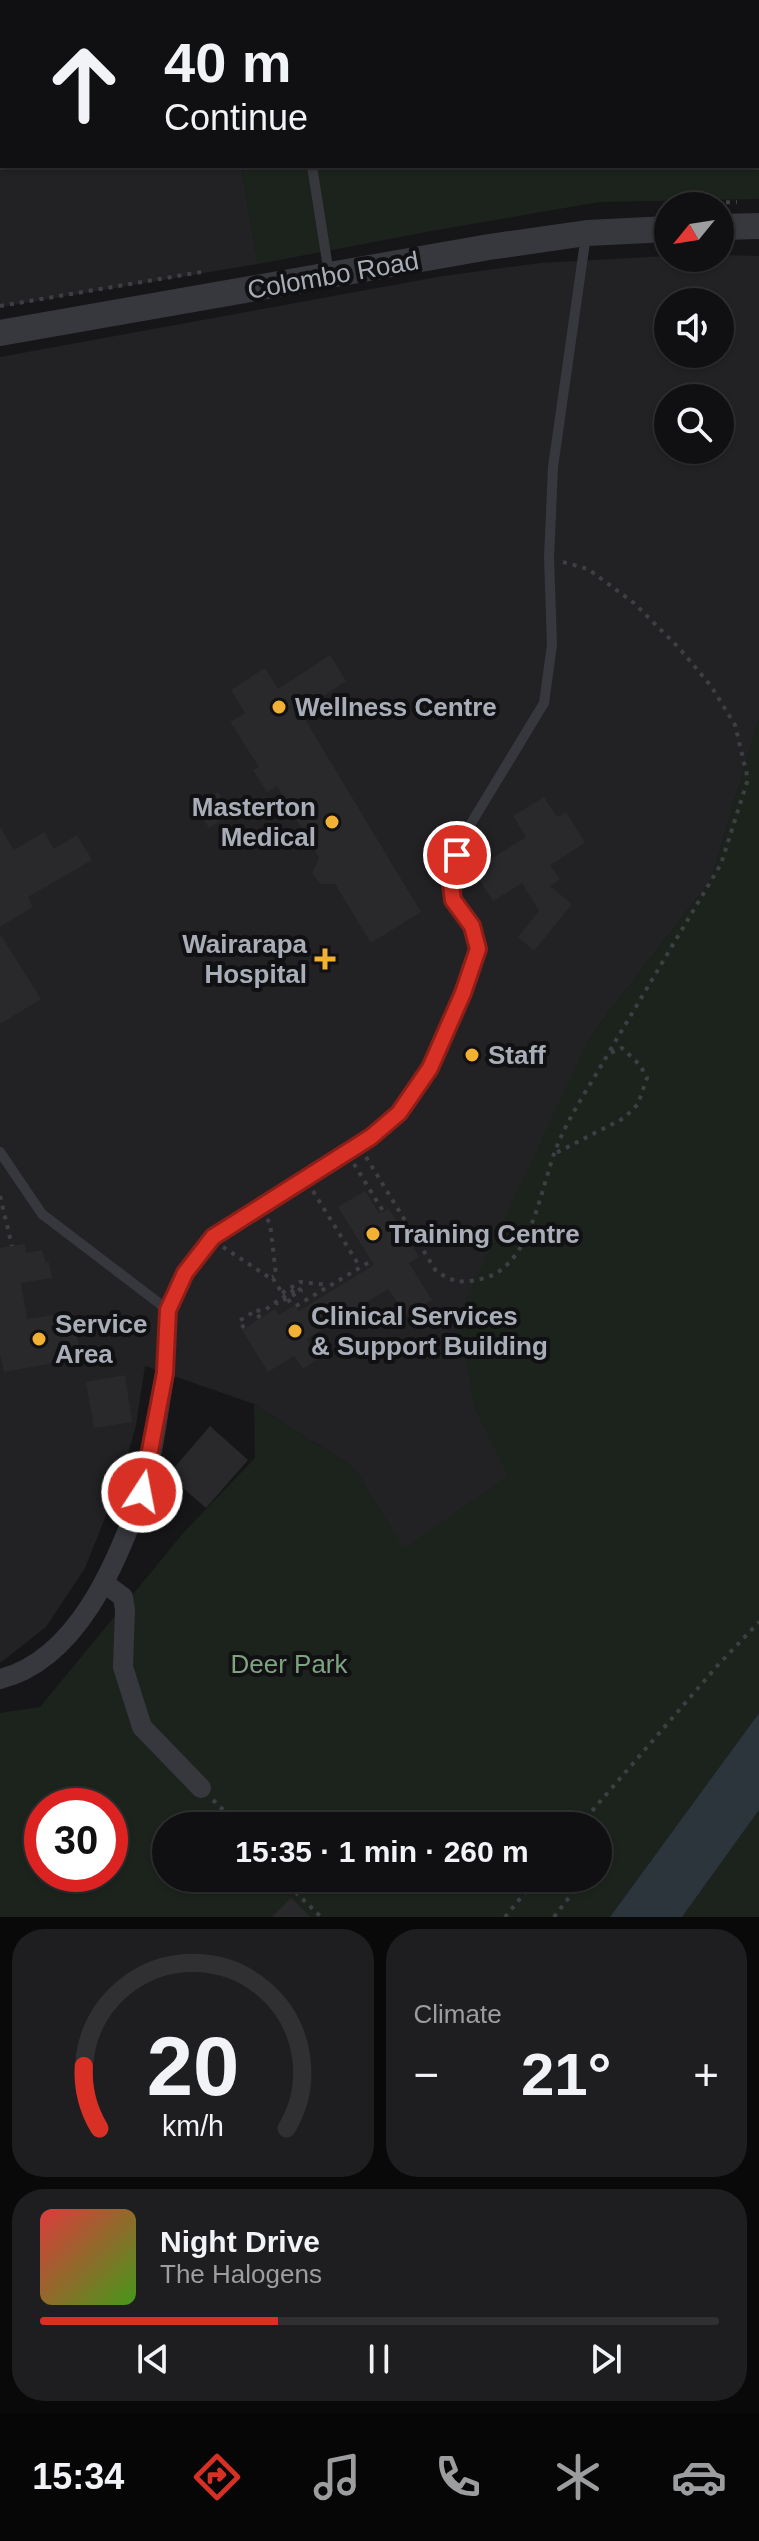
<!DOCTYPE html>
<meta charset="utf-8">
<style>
body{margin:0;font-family:Arial,sans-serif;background:#1e1e20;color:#f1f3f6;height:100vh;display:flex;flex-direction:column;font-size:30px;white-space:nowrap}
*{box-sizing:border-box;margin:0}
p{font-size:26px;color:#9c9d9f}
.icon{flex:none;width:44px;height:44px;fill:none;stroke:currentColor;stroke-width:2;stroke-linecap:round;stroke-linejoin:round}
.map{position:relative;height:1917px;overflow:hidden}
.panel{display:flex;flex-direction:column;gap:12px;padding:12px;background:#09090a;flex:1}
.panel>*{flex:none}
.top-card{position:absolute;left:0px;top:0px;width:760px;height:168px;box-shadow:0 2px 6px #0004,0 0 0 2px #303032;background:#101012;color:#f1f3f6;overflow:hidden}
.needle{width:52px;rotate:240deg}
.controls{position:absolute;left:654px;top:192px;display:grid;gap:16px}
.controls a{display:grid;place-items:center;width:80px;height:80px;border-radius:50%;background:#101012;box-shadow:0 2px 6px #0004,0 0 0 2px #303032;font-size:40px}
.speed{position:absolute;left:24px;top:1788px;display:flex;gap:16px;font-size:40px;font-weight:700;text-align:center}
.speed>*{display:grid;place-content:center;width:104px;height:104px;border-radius:50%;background:#101012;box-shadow:0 2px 6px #0004,0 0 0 2px #303032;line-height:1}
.speed .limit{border:12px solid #d22;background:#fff;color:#111}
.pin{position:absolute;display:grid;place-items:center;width:68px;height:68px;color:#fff;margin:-34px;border:4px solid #fff;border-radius:50%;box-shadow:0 2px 8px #0007}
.me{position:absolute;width:88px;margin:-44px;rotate:11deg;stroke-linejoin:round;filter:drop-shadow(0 0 6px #0008)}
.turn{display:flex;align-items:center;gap:28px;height:168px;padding:0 32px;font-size:36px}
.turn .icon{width:104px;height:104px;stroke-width:2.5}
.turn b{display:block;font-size:56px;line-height:68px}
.big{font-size:60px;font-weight:600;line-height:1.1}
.panel .tile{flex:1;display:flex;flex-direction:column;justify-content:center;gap:12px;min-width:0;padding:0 28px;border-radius:32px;background:#1e1e20}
.panel .dial{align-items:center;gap:0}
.dial svg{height:208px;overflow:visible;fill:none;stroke:#303032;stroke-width:7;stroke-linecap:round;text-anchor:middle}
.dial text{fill:#f1f3f6;stroke:none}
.song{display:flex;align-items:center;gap:24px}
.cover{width:96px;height:96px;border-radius:12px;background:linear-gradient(135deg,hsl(0 70% 55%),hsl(100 70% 35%))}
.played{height:8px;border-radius:4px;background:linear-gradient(90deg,#d93025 35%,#303032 35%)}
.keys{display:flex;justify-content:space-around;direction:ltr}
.heat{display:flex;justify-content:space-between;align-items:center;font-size:44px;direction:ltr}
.panel .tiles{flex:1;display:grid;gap:12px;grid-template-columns:1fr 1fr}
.tile:last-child{grid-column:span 2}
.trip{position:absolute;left:152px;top:1812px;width:460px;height:80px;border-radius:40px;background:#101012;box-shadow:0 2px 6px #0004,0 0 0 2px #303032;font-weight:600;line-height:80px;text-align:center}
.tab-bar{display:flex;height:128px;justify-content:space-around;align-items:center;background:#060607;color:#9c9d9f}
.tab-bar .icon{width:56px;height:56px}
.tab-bar .current{color:#d93025}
.tab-bar b{font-size:36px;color:#f1f3f6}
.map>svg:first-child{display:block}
</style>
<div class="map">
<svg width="759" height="1917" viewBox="0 0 759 1917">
<rect width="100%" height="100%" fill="#161618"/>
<path fill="#222225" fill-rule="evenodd" d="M0,0H212V2H2V166H241L258,264L0,307Z
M720,255L759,256V719L711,880L590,1037L474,1405L509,1476L404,1549L354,1468L254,1404L145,1366L136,1425L123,1473L85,1568L46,1627L0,1663V357L443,276L540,263L668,256V258H720ZM668,302H720V354H668ZM668,398H720V450H668Z"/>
<path fill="#1c231d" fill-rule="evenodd" d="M212,0H759V199L599,202L437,230L258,264L241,166H758V2Z
M759,719V1713L610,1917H0V1713L40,1707L185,1531L255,1458L254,1404L354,1468L404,1548L508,1476L474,1405L458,1317L590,1037L711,880ZM42,1806H110V1874H42ZM166,1826H598V1878H166Z
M759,1810V1917H682Z"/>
<path fill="#2c353c" d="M759,1713V1810L682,1917H610Z"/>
<path fill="#29292c" d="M330,655L346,681L300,711L421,912L371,943L335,884H320L312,873L319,858L277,786L267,792L253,770L259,767L230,722L245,713L231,690L265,668L278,689Z
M218,792L232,814L209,828L195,807Z
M544,797L557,817L566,812L585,843L550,865L560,879L550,886L572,904L534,951L518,937L539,911L522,883L493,901L473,870L526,837L513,816Z
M0,827L14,850L44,832L54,849L77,835L92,860L28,897L33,907L0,927Z
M0,934L41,999L0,1024Z
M365,1191L379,1213L389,1209L419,1257L409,1263L432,1300L406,1315L388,1289L307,1339L318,1359L303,1369L294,1356L268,1372L242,1330L275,1309L279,1315L295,1305L299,1311L374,1265L338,1207Z
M25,1244L26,1253L42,1250L46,1263L49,1262L52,1278L21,1283L27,1319L73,1312L81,1358L4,1372L0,1354V1248Z
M125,1375L132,1422L94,1428L86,1382Z
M210,1426L248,1460L206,1508L168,1475Z
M291,1898L311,1917H272Z"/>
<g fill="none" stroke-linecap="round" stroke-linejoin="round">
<path stroke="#3d3f44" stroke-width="4" stroke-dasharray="4 6" stroke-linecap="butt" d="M666,204L737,202
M0,306L207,271
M563,562L588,569L634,603L680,649L711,686L735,725L748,779L721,864L609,1052
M366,1157L436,1271C453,1282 461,1284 481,1279C532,1268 540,1187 557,1146C570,1114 591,1084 608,1054L622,1048L640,1065L647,1078L638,1104L624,1118L554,1154
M354,1164L383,1211
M313,1191L360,1267
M0,1196L12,1246
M267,1219L270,1223L276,1275L272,1277
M223,1247L270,1278L272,1277L284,1296
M282,1293L300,1282L328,1285
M288,1299L293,1307
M296,1306L371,1261
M260,1318L255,1311L265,1310L298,1287L301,1291L276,1304
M244,1328L239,1321L255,1311
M213,1800L240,1826
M579,1826L718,1665L759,1622
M281,1878L321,1917
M505,1917L537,1878
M554,1917L574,1891"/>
<path stroke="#37383d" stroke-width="10" d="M286,0V2
M312,166L329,274
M0,1152L42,1214L168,1310
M165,1373L168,1310L185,1273L213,1237L371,1137L399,1113L430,1068L463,993L478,949L472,926L453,900L450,876L464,835L544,703L552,645L549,558L553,467L586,235"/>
<path stroke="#37383d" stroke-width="20" d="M104,1583L123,1597L125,1610L123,1667L142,1727L201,1788
M0,1679C77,1660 117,1563 141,1495C153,1459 158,1411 165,1373"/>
<path stroke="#37383d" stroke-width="26" d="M720,227L759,226
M0,333L489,247L587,233L668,229"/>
</g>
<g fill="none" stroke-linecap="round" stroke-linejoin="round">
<defs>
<path id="route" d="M142,1492L165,1373L168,1310L185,1273L213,1237L371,1137L399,1113L430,1068L463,993L478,949L472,926L453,900L450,876L457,855"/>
</defs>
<use href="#route" stroke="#8d1f18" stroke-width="20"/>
<use href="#route" stroke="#d93025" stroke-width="14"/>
</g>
<g fill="#f2b134" stroke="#111113" stroke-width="3">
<circle cx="279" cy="707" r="8"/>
<circle cx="332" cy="822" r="8"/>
<path d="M321 947h8v8h8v8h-8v8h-8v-8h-8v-8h8z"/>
<circle cx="472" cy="1055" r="8"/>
<circle cx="373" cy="1234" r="8"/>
<circle cx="295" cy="1331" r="8"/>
<circle cx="39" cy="1339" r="8"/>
</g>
<g text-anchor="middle" stroke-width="8" stroke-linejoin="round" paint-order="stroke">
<g font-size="26" fill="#a8adb8" stroke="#111113">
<text transform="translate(333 275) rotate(-10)" y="9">Colombo Road</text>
</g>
<g font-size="26" font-weight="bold" fill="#a8adb8" stroke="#111113" text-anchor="start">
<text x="295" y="716">Wellness Centre</text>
<text x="316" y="816" text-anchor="end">Masterton<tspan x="316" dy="30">Medical</tspan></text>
<text x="307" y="953" text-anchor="end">Wairarapa<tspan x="307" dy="30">Hospital</tspan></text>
<text x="488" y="1064">Staff</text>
<text x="389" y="1243">Training Centre</text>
<text x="311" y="1325">Clinical Services<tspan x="311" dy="30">&amp; Support Building</tspan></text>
<text x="55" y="1333">Service<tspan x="55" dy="30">Area</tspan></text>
</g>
<g font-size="26" fill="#7fa381" stroke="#111113">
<text x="289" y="1673">Deer Park</text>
</g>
</g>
</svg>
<div class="controls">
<a><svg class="needle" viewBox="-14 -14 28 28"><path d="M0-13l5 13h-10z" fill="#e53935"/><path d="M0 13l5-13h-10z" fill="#9c9d9f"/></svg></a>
<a><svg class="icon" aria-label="sound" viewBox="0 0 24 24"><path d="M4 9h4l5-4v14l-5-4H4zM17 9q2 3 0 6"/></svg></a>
<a><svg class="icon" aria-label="search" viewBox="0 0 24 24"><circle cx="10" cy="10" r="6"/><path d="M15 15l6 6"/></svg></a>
</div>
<div class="speed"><div class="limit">30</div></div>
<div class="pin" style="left:457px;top:855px;background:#d93025"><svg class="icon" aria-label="arrive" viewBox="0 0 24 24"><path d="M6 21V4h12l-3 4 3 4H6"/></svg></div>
<svg class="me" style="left:142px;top:1492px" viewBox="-20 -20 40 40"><circle r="17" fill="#d93025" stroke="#fff" stroke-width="3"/><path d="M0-11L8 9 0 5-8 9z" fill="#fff"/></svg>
<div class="trip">15:35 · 1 min · 260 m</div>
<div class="top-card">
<div class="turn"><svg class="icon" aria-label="ahead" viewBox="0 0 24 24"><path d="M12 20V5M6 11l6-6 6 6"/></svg><div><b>40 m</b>Continue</div></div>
</div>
</div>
<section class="panel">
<div class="tiles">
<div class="tile dial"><svg viewBox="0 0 100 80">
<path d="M14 69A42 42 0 1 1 86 69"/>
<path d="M14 69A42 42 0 0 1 8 45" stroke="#d93025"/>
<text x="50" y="56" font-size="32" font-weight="700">20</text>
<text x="50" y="72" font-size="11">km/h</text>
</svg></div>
<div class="tile"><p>Climate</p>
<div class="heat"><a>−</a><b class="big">21°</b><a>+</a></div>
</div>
<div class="tile">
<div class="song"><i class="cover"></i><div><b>Night Drive</b><p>The Halogens</p></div></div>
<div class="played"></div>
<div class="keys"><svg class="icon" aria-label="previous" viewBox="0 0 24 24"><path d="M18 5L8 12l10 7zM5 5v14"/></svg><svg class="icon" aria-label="pause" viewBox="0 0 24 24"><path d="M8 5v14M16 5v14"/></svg><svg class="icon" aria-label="next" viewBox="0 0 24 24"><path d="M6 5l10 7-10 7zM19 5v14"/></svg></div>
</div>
</div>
</section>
<nav class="tab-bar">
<b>15:34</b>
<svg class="icon current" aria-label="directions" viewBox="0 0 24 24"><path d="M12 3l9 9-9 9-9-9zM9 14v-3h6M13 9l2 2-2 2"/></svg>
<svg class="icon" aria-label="music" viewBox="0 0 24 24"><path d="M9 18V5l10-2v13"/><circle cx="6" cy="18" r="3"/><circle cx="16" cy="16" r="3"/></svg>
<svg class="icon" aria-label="phone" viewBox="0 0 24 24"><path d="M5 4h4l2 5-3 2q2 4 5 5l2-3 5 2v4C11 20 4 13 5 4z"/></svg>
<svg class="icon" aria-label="climate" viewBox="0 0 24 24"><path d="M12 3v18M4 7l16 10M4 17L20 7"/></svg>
<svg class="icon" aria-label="car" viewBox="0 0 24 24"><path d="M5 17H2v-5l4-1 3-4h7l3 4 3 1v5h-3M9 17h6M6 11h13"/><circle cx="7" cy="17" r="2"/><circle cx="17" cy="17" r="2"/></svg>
</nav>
